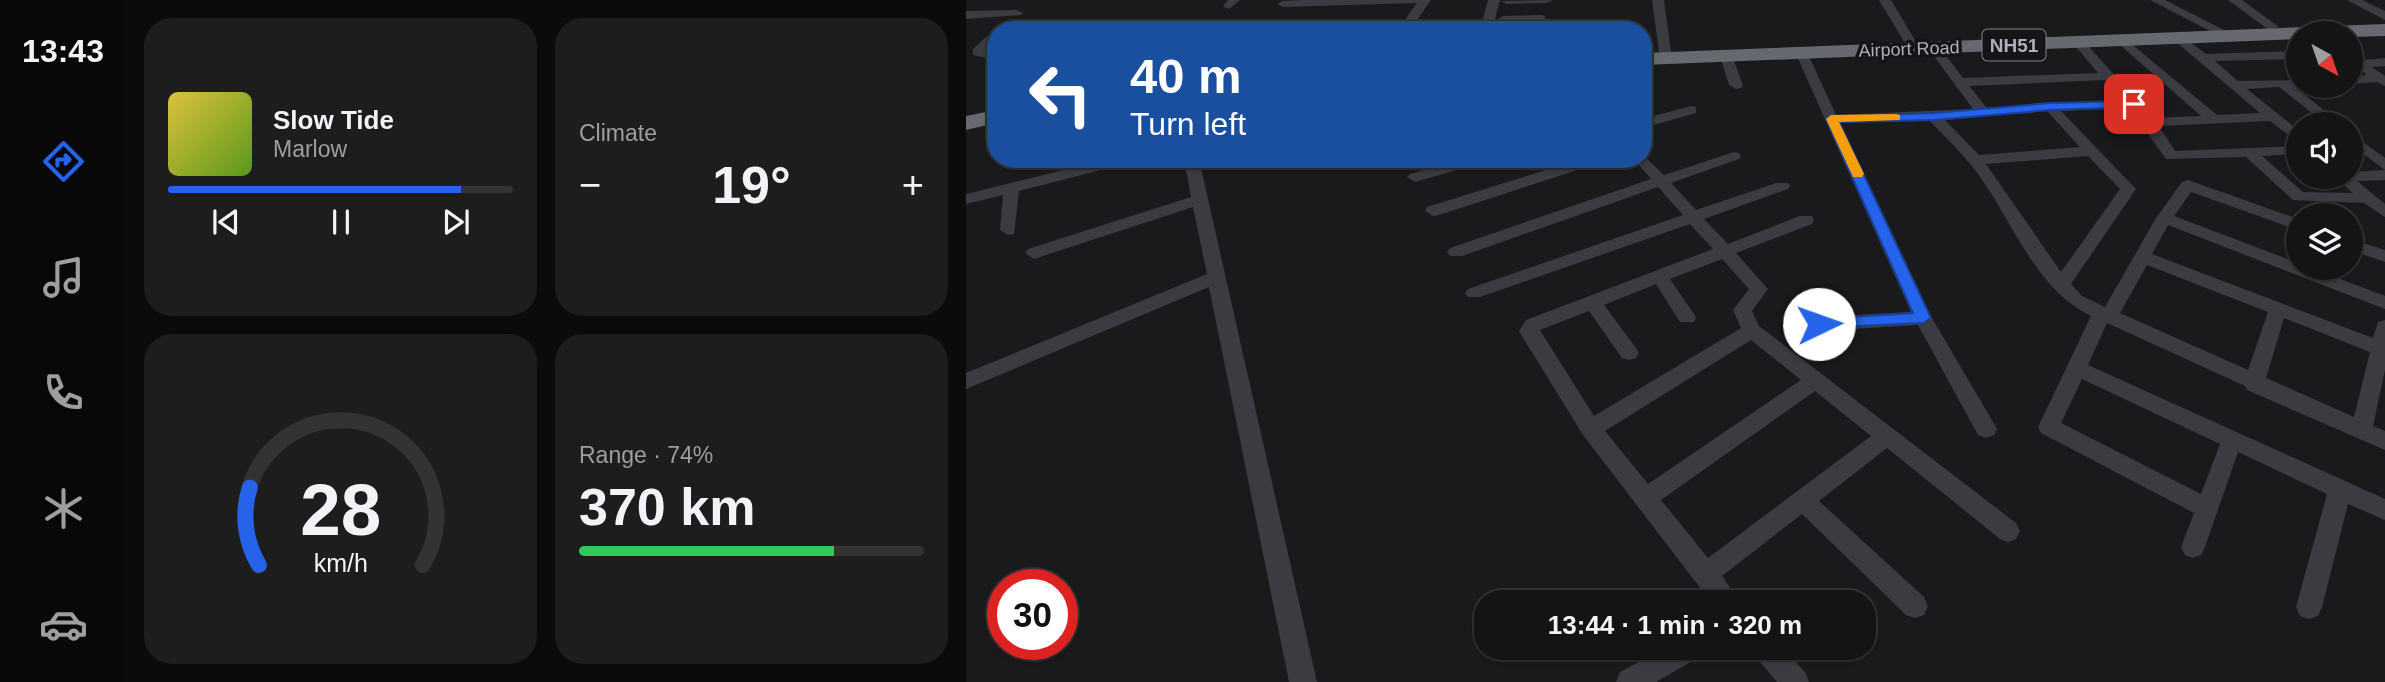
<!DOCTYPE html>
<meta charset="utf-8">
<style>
body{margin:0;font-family:Helvetica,sans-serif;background:#1d1d1e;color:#f1f3f6;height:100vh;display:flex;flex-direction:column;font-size:26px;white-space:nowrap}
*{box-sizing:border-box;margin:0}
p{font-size:23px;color:#9d9ea0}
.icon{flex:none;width:38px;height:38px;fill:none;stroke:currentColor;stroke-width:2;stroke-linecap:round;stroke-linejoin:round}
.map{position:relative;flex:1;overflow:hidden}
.side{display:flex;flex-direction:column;gap:18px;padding:18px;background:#0b0b0c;width:840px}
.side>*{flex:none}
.hud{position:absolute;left:21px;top:21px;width:665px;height:147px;border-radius:28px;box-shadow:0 2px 5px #0004,0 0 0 2px #333334;background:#1a4fa0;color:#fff;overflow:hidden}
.needle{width:46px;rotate:140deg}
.buttons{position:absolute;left:1320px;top:21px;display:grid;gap:14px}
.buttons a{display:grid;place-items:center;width:77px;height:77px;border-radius:50%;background:#141415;box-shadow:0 2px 5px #0004,0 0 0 2px #333334;font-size:35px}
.speed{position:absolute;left:21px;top:569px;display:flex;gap:14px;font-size:35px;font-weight:700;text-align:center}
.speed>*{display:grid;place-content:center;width:91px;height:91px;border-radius:50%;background:#141415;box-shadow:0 2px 5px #0004,0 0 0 2px #333334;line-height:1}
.speed .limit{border:10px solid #d22;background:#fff;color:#111}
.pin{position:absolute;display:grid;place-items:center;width:60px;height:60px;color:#fff;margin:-30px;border-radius:14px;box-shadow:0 4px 10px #0006}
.me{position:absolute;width:77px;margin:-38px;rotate:87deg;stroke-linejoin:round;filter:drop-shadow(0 0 5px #0008)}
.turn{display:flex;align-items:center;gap:24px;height:147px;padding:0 28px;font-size:32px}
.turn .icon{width:91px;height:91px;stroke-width:2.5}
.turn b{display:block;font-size:49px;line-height:60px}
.big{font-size:52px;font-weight:700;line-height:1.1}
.side .card{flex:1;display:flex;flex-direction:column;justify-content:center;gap:10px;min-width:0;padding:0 24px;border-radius:28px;background:#1d1d1e}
.side .dial{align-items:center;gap:0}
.dial svg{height:182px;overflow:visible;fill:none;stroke:#333334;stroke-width:7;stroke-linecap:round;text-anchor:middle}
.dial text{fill:#f1f3f6;stroke:none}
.song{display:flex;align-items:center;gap:21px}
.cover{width:84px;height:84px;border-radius:10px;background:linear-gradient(135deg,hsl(50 70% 55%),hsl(90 70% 35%))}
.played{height:7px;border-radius:4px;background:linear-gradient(90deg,#2563eb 85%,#333334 85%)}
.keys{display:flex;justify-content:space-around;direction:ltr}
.heat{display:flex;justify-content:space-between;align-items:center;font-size:38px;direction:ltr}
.charge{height:10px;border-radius:5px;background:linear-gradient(90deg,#34c759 74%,#333334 0)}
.side .tiles{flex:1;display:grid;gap:18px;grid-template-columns:repeat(2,1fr)}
.trip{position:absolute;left:508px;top:590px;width:402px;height:70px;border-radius:28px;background:#141415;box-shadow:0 2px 5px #0004,0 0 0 2px #333334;font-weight:700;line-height:70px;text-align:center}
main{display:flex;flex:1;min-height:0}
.dock{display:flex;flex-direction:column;width:126px;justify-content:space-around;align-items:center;background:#080808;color:#9d9ea0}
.dock .icon{width:49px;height:49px}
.dock .selected{color:#2563eb}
.dock b{font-size:32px;color:#f1f3f6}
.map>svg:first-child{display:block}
</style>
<main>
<nav class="dock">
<b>13:43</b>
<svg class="icon selected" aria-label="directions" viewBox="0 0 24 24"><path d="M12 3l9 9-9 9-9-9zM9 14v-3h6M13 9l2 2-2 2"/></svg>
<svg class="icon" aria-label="music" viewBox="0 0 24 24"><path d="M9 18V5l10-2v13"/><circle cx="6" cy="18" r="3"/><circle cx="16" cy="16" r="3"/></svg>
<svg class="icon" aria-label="phone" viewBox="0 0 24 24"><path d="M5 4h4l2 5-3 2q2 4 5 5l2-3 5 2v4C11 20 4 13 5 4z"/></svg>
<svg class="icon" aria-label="climate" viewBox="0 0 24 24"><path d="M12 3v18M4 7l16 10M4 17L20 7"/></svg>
<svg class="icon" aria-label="car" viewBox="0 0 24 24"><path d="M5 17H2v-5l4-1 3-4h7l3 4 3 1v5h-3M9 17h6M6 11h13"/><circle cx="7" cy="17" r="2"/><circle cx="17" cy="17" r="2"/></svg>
</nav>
<section class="side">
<div class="tiles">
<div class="card">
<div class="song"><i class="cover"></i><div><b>Slow Tide</b><p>Marlow</p></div></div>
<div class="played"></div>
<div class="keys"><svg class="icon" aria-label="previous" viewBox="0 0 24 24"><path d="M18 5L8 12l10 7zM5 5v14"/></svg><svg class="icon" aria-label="pause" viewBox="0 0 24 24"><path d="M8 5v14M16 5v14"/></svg><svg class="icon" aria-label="next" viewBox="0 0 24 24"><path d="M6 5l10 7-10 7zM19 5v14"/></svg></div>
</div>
<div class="card"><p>Climate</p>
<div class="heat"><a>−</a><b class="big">19°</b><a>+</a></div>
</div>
<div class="card dial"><svg viewBox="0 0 100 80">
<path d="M14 69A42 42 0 1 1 86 69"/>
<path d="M14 69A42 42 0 0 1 10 35" stroke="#2563eb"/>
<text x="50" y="56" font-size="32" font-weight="700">28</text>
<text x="50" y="72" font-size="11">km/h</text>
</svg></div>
<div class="card"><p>Range · 74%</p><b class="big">370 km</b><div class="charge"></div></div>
</div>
</section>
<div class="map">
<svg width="1419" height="682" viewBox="0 0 1419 682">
<rect width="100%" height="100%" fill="#1a1a1c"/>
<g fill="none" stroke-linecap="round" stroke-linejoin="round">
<path fill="#3b3c41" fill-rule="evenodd" d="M262,0H274L263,9L257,6Z
M336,0H465L446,27L442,28L283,29L289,25L438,21L451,3L317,7L311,4L317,1Z
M522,0H534L526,30H514Z
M587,0L581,3L541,4L535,1Z
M686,0H698L705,52L703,55L699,56L693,52Z
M913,0H925L950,42L948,45H940Z
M1184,0H1199L1258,30L1248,33Z
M1262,0H1276L1313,27L1303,30Z
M1381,0H1396L1419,11V20Z
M51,10L57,13L55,15L0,19V11Z
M575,15L579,16V22L537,24L531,20L537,16Z
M30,28L34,30H30V39L20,50L30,52V60L7,55V49Z
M1213,34L1240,54L1332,51V59L1249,61L1272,81L1332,80V86L1329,87L1375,124H1360L1313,87L1281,89L1332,130V142L1304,121L1193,126L1209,151L1332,146V154L1296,156L1337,192L1387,193L1369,177H1384V172L1419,170V180L1391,181L1419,204V217L1398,203L1327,200L1280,157L1200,159L1163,108L1095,111L1170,189L1105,284L1116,296L1139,307L1190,218L1216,182L1222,180L1332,219V230L1225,192L1208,216L1332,263V268H1345L1419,296V309L1202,225L1186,254L1407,338L1412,322L1419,320V370L1407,426L1419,431V450L1281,390L1279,386L1141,323L1122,365L1419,499V520L1382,504L1356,607L1352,616L1343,619L1334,616L1330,607L1361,494L1272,452L1239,547L1235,555L1227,558L1219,555L1215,547L1228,513L1075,433L1072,427L1125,316C1066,288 1045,214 1005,165C993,150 978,136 964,121L874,123L966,318L1031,429L1028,435L1020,438L1012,435L952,325L853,331L846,329L844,324L846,319L853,317L945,312L830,54L832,51L836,50L842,54L870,115L1007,109L962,48L968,44L972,45L997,78L1132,73L1106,42L1112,38L1116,39L1187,118L1235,116L1153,44V38L1157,37L1251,115L1294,113L1209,41L1207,38ZM1139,80L1156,100L1021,108L1003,86ZM1081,111L1114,147L1013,155L979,120ZM1122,156L1154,189L1095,272L1020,164ZM1181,265L1302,312L1282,370L1154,313ZM1318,318L1404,352L1388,417L1300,378ZM1116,379L1254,444L1235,494L1095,423Z
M760,52L766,56L777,85L775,88L770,89L763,85L754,56Z
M1384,53L1397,60L1419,58V66L1406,67L1419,76V86L1411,82L1384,84V76L1401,75L1384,63Z
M725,106L730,107V113L677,128V119Z
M1384,133L1419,158V170L1384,144Z
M768,152L773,153L775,156L773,159L705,183L730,210L810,183H822L824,186L822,189L738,219L762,244L834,216H846L848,220L846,224L770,253L802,289L786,311L793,326L1050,523L1054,531L1050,539L1042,542L1034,539L921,448L853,501L958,597L962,606L958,615L949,618L940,615L836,514L756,576L774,602H745L617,435L553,331L560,320L747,249L724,224L514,297H502L499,293L502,289L717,215L692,187L496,256H484L481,252L484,248L685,179L668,159H677V155L698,175ZM756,259L783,289L767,310L775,328L628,416L574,330L623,311L656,358L663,360L670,358L673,353L670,348L638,305L690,284L714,322H728L730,317L704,279ZM785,340L835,380L682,484L639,431ZM849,391L905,436L742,558L695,500Z
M142,159H168L166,162L53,191L48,234L42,235L34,230L37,195L0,204V194Z
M218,159H233L351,682H323L243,287L0,389V373L241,274L227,207L74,257L68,259L59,253L62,249L225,197Z
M495,159H520L518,162L449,182L441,177L444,174Z
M615,159H638L636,162L473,215L467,216L459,211L461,207Z
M1384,239L1419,250V262L1384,250Z
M699,648H737L733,657L690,682H650L654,672Z
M786,648H816L839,672L843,682H811L790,657Z"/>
<path fill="#676971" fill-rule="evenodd" d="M1419,24V36L1384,37V33H1332V39L677,65V53Z
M30,110V123L0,130V116Z"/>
</g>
<path fill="#2563eb" stroke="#184099" stroke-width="2" d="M1168,101L1174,104L1172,107L1084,110L968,120L873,122L965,318L957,323L847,328L845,324L847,320L853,319L947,313L860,119L861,117L968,113L1084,103Z"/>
<path fill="#f59e0b" d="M930,114L934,115V120L873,122L898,174L896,177H887L860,119L865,115Z"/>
<g text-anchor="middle" stroke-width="7" stroke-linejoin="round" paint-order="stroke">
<g font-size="18" fill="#adb0ba" stroke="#151517">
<text transform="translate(943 49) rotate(-2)" y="6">Airport Road</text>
</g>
<rect fill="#151517" stroke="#7f8289" stroke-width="2" x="1016.5" y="29.5" width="63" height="31" rx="5"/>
<g font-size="19" font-weight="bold" fill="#adb0ba">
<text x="1048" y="52">NH51</text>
</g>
</g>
</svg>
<div class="buttons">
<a><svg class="needle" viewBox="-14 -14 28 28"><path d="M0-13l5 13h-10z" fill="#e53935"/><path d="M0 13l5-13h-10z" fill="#9d9ea0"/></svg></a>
<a><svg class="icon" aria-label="sound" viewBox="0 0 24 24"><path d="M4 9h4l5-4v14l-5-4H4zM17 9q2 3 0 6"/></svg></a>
<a><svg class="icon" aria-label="layers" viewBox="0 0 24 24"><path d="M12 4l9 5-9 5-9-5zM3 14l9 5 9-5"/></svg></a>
</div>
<div class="speed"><div class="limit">30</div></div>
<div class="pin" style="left:1168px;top:104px;background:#d93025"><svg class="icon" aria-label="arrive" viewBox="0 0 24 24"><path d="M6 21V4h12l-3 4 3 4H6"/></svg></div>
<svg class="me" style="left:853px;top:324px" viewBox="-20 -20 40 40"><circle r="19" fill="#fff"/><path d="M0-13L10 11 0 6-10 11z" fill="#2563eb"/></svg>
<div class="trip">13:44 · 1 min · 320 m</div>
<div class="hud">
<div class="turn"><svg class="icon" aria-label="left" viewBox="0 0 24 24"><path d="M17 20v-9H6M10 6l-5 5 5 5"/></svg><div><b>40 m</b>Turn left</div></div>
</div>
</div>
</main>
